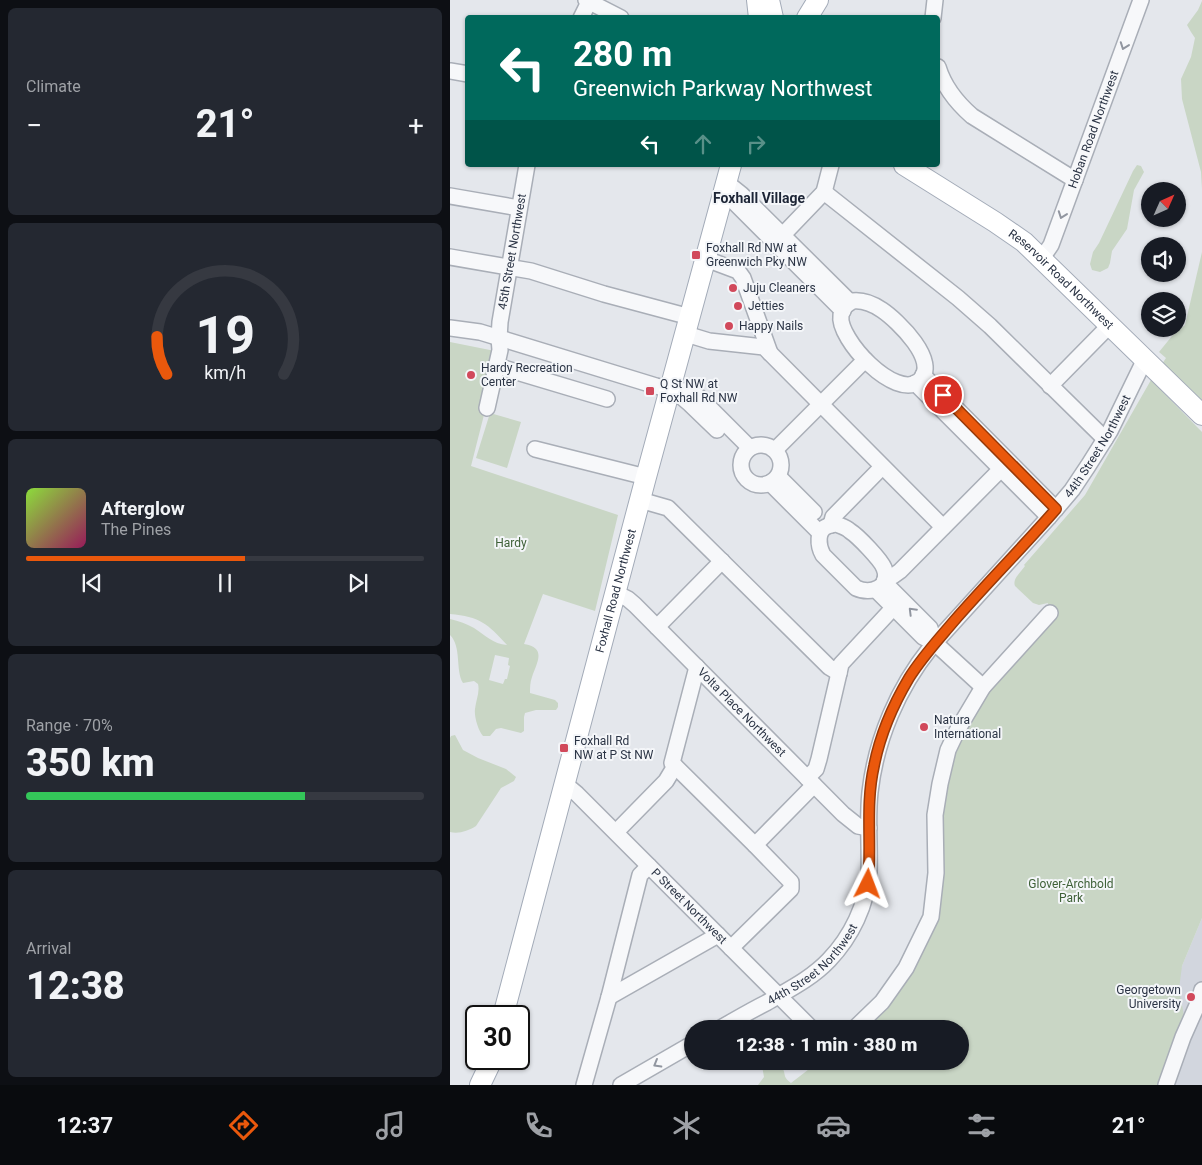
<!DOCTYPE html>
<meta charset="utf-8">
<style>
body{margin:0;font-family:Roboto,sans-serif;background:#242831;color:#f1f3f6;height:100vh;display:flex;flex-direction:column;font-size:19px;white-space:nowrap}
*{box-sizing:border-box;margin:0}
p{font-size:16px;color:#9ea1a6}
.icon{flex:none;width:28px;height:28px;fill:none;stroke:currentColor;stroke-width:2;stroke-linecap:round;stroke-linejoin:round}
.map{position:relative;flex:1;overflow:hidden}
.side{display:flex;flex-direction:column;gap:8px;padding:8px;background:#0d0f14;width:450px}
.side>*{flex:none}
.hud{position:absolute;left:15px;top:15px;width:475px;height:152px;border-radius:5px;box-shadow:0 1px 4px #0004;background:#00695c;color:#fff;overflow:hidden}
.needle{width:32px;rotate:45deg}
.tools{position:absolute;left:691px;top:182px;display:grid;gap:10px}
.tools a{display:grid;place-items:center;width:45px;height:45px;border-radius:50%;background:#171b24;box-shadow:0 1px 4px #0004;font-size:25px}
.speed{position:absolute;left:15px;top:1005px;display:flex;gap:10px;font-size:25px;font-weight:700;text-align:center}
.speed>*{display:grid;place-content:center;width:65px;height:65px;border-radius:50%;background:#171b24;box-shadow:0 1px 4px #0004;line-height:1}
.speed .limit{border:2px solid #111;border-radius:8px;background:#fff;color:#111}
.pin{position:absolute;display:grid;place-items:center;width:42px;height:42px;color:#fff;margin:-21px;border:2px solid #fff;border-radius:50%;box-shadow:0 1px 5px #0007}
.me{position:absolute;width:55px;margin:-28px;rotate:3deg;stroke-linejoin:round;filter:drop-shadow(0 0 4px #0008)}
.turn{display:flex;align-items:center;gap:18px;height:105px;padding:0 25px;font-size:22px}
.turn .icon{width:65px;height:65px;stroke-width:2.5}
.turn b{display:block;font-size:35px;line-height:42px}
.lanes{display:flex;align-items:center;height:48px;padding:0 25px;background:#0003;justify-content:center;gap:25px;direction:ltr}
.lanes .off{opacity:.35}
.big{font-size:38px;font-weight:800;line-height:1.1}
.side .tile{flex:1;display:flex;flex-direction:column;justify-content:center;gap:8px;min-width:0;padding:0 18px;border-radius:8px;background:#242831}
.side .dial{align-items:center;gap:0}
.dial svg{height:130px;overflow:visible;fill:none;stroke:#363941;stroke-width:7;stroke-linecap:round;text-anchor:middle}
.dial text{fill:#f1f3f6;stroke:none}
.song{display:flex;align-items:center;gap:15px}
.cover{width:60px;height:60px;border-radius:8px;background:linear-gradient(135deg,hsl(90 70% 55%),hsl(330 70% 35%))}
.played{height:5px;border-radius:2px;background:linear-gradient(90deg,#ea580c 55%,#363941 55%)}
.keys{display:flex;justify-content:space-around;direction:ltr}
.heat{display:flex;justify-content:space-between;align-items:center;font-size:28px;direction:ltr}
.charge{height:8px;border-radius:4px;background:linear-gradient(90deg,#34c759 70%,#363941 0)}
.trip{position:absolute;left:234px;top:1020px;width:285px;height:50px;border-radius:25px;background:#171b24;box-shadow:0 1px 4px #0004;font-weight:800;line-height:50px;text-align:center}
.dock{display:flex;height:80px;justify-content:space-around;align-items:center;background:#090b0e;color:#9ea1a6}
.dock .icon{width:35px;height:35px}
.dock .selected{color:#ea580c}
.dock b{font-size:22px;color:#f1f3f6}
main{display:flex;flex:1;min-height:0}
.map>svg:first-child{display:block}
</style>
<main>
<section class="side">
<div class="tile"><p>Climate</p>
<div class="heat"><a>−</a><b class="big">21°</b><a>+</a></div>
</div>
<div class="tile dial"><svg viewBox="0 0 100 80">
<path d="M14 69A42 42 0 1 1 86 69"/>
<path d="M14 69A42 42 0 0 1 8 46" stroke="#ea580c"/>
<text x="50" y="56" font-size="32" font-weight="700">19</text>
<text x="50" y="72" font-size="11">km/h</text>
</svg></div>
<div class="tile">
<div class="song"><i class="cover"></i><div><b>Afterglow</b><p>The Pines</p></div></div>
<div class="played"></div>
<div class="keys"><svg class="icon" aria-label="previous" viewBox="0 0 24 24"><path d="M18 5L8 12l10 7zM5 5v14"/></svg><svg class="icon" aria-label="pause" viewBox="0 0 24 24"><path d="M8 5v14M16 5v14"/></svg><svg class="icon" aria-label="next" viewBox="0 0 24 24"><path d="M6 5l10 7-10 7zM19 5v14"/></svg></div>
</div>
<div class="tile"><p>Range · 70%</p><b class="big">350 km</b><div class="charge"></div></div>
<div class="tile"><p>Arrival</p><b class="big">12:38</b></div>
</section>
<div class="map">
<svg width="752" height="1085" viewBox="0 0 752 1085">
<rect width="100%" height="100%" fill="#e4e7ec"/>
<path fill="#d2d6de" d="M752,918V1085H711L727,978Z"/>
<path fill="#c9d6c5" fill-rule="evenodd" d="M752,1V189L751,172L732,99L731,79L741,57L745,38L741,32L737,25L748,10Z
M687,165L691,166L694,172L684,190L677,229L662,251L660,263L658,268L650,272L642,270L640,264L643,252L649,243L683,171Z
M752,252V405L712,364L716,358L709,352L722,336L735,325Z
M0,342L50,352L21,466L168,515L145,611L93,594L74,644C97,648 87,662 82,677C80,682 80,688 80,693L105,700L108,703V707L106,710H86L75,713L74,717V731L71,733L51,728L46,729L40,736H33C28,730 24,716 25,709C26,700 30,692 28,684L24,681L13,683C5,670 12,647 0,635V619C9,621 17,624 24,628C35,635 43,644 57,645C37,623 30,617 0,614ZM45,655L59,658L58,665L60,666L57,679H55L53,684L39,680Z
M701,380L752,432V918L732,966L729,989L734,1016L711,1085H308L314,1077L312,1066L315,1061C320,1062 331,1064 333,1069C336,1076 333,1077 341,1083L363,1066L365,1061H510V1029H411L484,917L491,796L498,764L532,699L593,632L598,603L589,605L583,603L565,586C562,579 571,572 575,566L574,565L635,495Z
M40,413L71,422L57,468L26,458Z
M5,735L13,750L28,758L56,769L66,777L64,781L51,788L26,826C18,831 9,834 0,832V738L1,736Z"/>
<g fill="none" stroke-linecap="round" stroke-linejoin="round">
<defs>
<g id="minor">
<path d="M136,0L171,18"/>
<path d="M131,18L139,2"/>
<path d="M483,18L485,0"/>
<path d="M488,67C494,87 506,102 522,116L625,180"/>
<path d="M0,71L18,74"/>
<path d="M276,182L291,194L400,302"/>
<path d="M274,192L393,311"/>
<path d="M374,192L508,298L540,326L655,439"/>
<path d="M0,196L69,208"/>
<path d="M327,241L374,192L381,165"/>
<path d="M0,257L81,271L154,294L240,317"/>
<path id="s1" d="M592,258L601,245L691,0"/>
<path d="M256,259L288,271L293,278L320,353"/>
<path d="M403,301C413,300 423,304 432,310C447,320 491,362 469,381C446,401 387,339 391,315C393,307 397,304 403,301Z"/>
<path d="M0,328L30,332L206,386L221,390L238,391L249,397L300,448"/>
<path d="M236,334L259,341L314,347L493,527"/>
<path d="M47,366L157,399"/>
<path d="M473,375L606,509"/>
<path d="M465,383L599,517"/>
<path d="M600,386L660,325"/>
<path d="M227,393L240,404L267,430"/>
<path id="s2" d="M37,408L50,350L49,338L50,322L77,165"/>
<circle cx="311" cy="465" r="20"/>
<path d="M85,449L196,477"/>
<path d="M325,450L415,360"/>
<path d="M328,476L364,512"/>
<path d="M320,483L370,533"/>
<path d="M190,500L218,508L379,667L389,673L391,664L443,608"/>
<path d="M386,524C391,526 396,527 400,531C408,536 431,560 434,568C442,587 421,595 406,588L373,555C368,546 366,530 378,526C379,525 385,524 386,524Z"/>
<path d="M381,525L383,517L432,467"/>
<path d="M435,579L443,576L450,571L557,463"/>
<path d="M434,582L480,628L485,643"/>
<path d="M426,590L473,637L485,643L533,687"/>
<path id="s3" d="M166,593L178,599L185,605L393,814L408,826L419,828"/>
<path d="M207,627L272,561"/>
<path d="M247,667L222,763L305,845L341,882V889L281,948"/>
<path d="M357,778L366,769L369,759L389,673"/>
<path id="s4" d="M114,786L121,789L127,794L362,1029"/>
<path d="M166,832L216,781L225,766"/>
<path d="M305,845L364,785"/>
<path d="M159,997L268,935"/>
<path id="s5" d="M269,1029C285,1020 300,1011 316,1003C338,990 361,979 379,960C401,937 417,905 419,872C420,845 417,819 420,792C426,739 448,688 481,647L599,517L622,490L638,466L660,431L695,359"/>
<path d="M404,1029L432,1002L456,968L481,917L486,873L485,815L490,784L498,750L508,729L533,687L600,613"/>
<path d="M134,1085L159,997L190,875L199,866"/>
<path d="M171,1085L242,1044"/>
<path d="M716,1085L733,1037L749,1001L752,990"/>
</g>
<g id="major">
<path d="M307,0L309,18"/>
<path d="M319,0L323,18"/>
<path d="M357,18L368,0"/>
<path id="s6" d="M454,165L545,222L574,242L752,415"/>
<path id="s7" d="M53,1016L196,477L281,165"/>
<path d="M30,1085L39,1066L41,1059"/>
</g>
</defs>
<use href="#minor" stroke="#a9aeb7" stroke-width="18"/>
<use href="#major" stroke="#a3abb8" stroke-width="22"/>
<use href="#minor" stroke="#f7f8fa" stroke-width="15"/>
<use href="#major" stroke="#fff" stroke-width="20"/>
</g>
<defs><path id="oneway-chevron" d="M-2-3.5L2.5 0L-2 3.5" fill="none" stroke-width="1.6" stroke-linecap="round" stroke-linejoin="round" transform="scale(1.25)"/></defs>
<g stroke="#9196a0">
<use href="#oneway-chevron" transform="translate(674 46) rotate(110)"/>
<use href="#oneway-chevron" transform="translate(612 215) rotate(110)"/>
<use href="#oneway-chevron" transform="translate(462 611) rotate(-135)"/>
<use href="#oneway-chevron" transform="translate(207 1064) rotate(150)"/>
</g>
<g fill="none" stroke-linecap="round" stroke-linejoin="round">
<defs>
<path id="route" d="M418,884C422,844 415,806 424,766C430,735 443,705 459,678C472,657 488,640 504,621C537,583 573,547 606,509L493,395"/>
</defs>
<use href="#route" stroke="#983908" stroke-width="12"/>
<use href="#route" stroke="#ea580c" stroke-width="9"/>
</g>
<g fill="#d1495b" stroke="#f4f6f9" stroke-width="2">
<rect x="241" y="250" width="10" height="10" rx="2.5"/>
<circle cx="283" cy="288" r="5"/>
<circle cx="288" cy="306" r="5"/>
<circle cx="279" cy="326" r="5"/>
<circle cx="21" cy="375" r="5"/>
<rect x="195" y="386" width="10" height="10" rx="2.5"/>
<circle cx="474" cy="727" r="5"/>
<rect x="109" y="743" width="10" height="10" rx="2.5"/>
<circle cx="741" cy="997" r="5"/>
</g>
<g text-anchor="middle" stroke-width="4" stroke-linejoin="round" paint-order="stroke">
<g font-size="12" fill="#2b3445" stroke="#f4f6f9">
<text dy="4" stroke="none"><textPath href="#s1" startOffset="139">Hoban Road Northwest</textPath></text>
<text dy="4" stroke="none"><textPath href="#s2" startOffset="159">45th Street Northwest</textPath></text>
<text dy="4" stroke="none"><textPath href="#s6" startOffset="195">Reservoir Road Northwest</textPath></text>
<text dy="4" stroke="none"><textPath href="#s5" startOffset="730">44th Street Northwest</textPath></text>
<text dy="4" stroke="none"><textPath href="#s7" startOffset="440">Foxhall Road Northwest</textPath></text>
<text dy="4" stroke="none"><textPath href="#s3" startOffset="174">Volta Place Northwest</textPath></text>
<text dy="4" stroke="none"><textPath href="#s4" startOffset="174">P Street Northwest</textPath></text>
<text dy="4" stroke="none"><textPath href="#s5" startOffset="115">44th Street Northwest</textPath></text>
</g>
<g font-size="12" fill="#2b3445" stroke="#f4f6f9" text-anchor="start">
<text x="256" y="252">Foxhall Rd NW at<tspan x="256" dy="14">Greenwich Pky NW</tspan></text>
<text x="293" y="292">Juju Cleaners</text>
<text x="298" y="310">Jetties</text>
<text x="289" y="330">Happy Nails</text>
<text x="31" y="372">Hardy Recreation<tspan x="31" dy="14">Center</tspan></text>
<text x="210" y="388">Q St NW at<tspan x="210" dy="14">Foxhall Rd NW</tspan></text>
<text x="484" y="724">Natura<tspan x="484" dy="14">International</tspan></text>
<text x="124" y="745">Foxhall Rd<tspan x="124" dy="14">NW at P St NW</tspan></text>
<text x="731" y="994" text-anchor="end">Georgetown<tspan x="731" dy="14">University</tspan></text>
</g>
<g font-size="12" fill="#3f6138" stroke="#f4f6f9">
<text x="61" y="547">Hardy</text>
<text x="621" y="888">Glover-Archbold<tspan x="621" dy="14">Park</tspan></text>
</g>
<g font-size="14" font-weight="bold" fill="#1d2536" stroke="#f4f6f9">
<text x="309" y="203">Foxhall Village</text>
</g>
</g>
</svg>
<div class="tools">
<a><svg class="needle" viewBox="-14 -14 28 28"><path d="M0-13l5 13h-10z" fill="#e53935"/><path d="M0 13l5-13h-10z" fill="#9ea1a6"/></svg></a>
<a><svg class="icon" aria-label="sound" viewBox="0 0 24 24"><path d="M4 9h4l5-4v14l-5-4H4zM17 9q2 3 0 6"/></svg></a>
<a><svg class="icon" aria-label="layers" viewBox="0 0 24 24"><path d="M12 4l9 5-9 5-9-5zM3 14l9 5 9-5"/></svg></a>
</div>
<div class="speed"><div class="limit">30</div></div>
<div class="pin" style="left:493px;top:395px;background:#d93025"><svg class="icon" aria-label="arrive" viewBox="0 0 24 24"><path d="M6 21V4h12l-3 4 3 4H6"/></svg></div>
<svg class="me" style="left:418px;top:884px" viewBox="-20 -20 40 40"><path d="M0-17L14 15 0 8-14 15z" fill="#ea580c" stroke="#fff" stroke-width="4"/></svg>
<div class="trip">12:38 · 1 min · 380 m</div>
<div class="hud">
<div class="turn"><svg class="icon" aria-label="left" viewBox="0 0 24 24"><path d="M17 20v-9H6M10 6l-5 5 5 5"/></svg><div><b>280 m</b>Greenwich Parkway Northwest</div></div>
<div class="lanes"><svg class="icon" aria-label="left" viewBox="0 0 24 24"><path d="M17 20v-9H6M10 6l-5 5 5 5"/></svg><svg class="icon off" aria-label="ahead" viewBox="0 0 24 24"><path d="M12 20V5M6 11l6-6 6 6"/></svg><svg class="icon off" aria-label="right" viewBox="0 0 24 24"><path d="M7 20v-9h11M14 6l5 5-5 5"/></svg></div>
</div>
</div>
</main>
<nav class="dock">
<b>12:37</b>
<svg class="icon selected" aria-label="directions" viewBox="0 0 24 24"><path d="M12 3l9 9-9 9-9-9zM9 14v-3h6M13 9l2 2-2 2"/></svg>
<svg class="icon" aria-label="music" viewBox="0 0 24 24"><path d="M9 18V5l10-2v13"/><circle cx="6" cy="18" r="3"/><circle cx="16" cy="16" r="3"/></svg>
<svg class="icon" aria-label="phone" viewBox="0 0 24 24"><path d="M5 4h4l2 5-3 2q2 4 5 5l2-3 5 2v4C11 20 4 13 5 4z"/></svg>
<svg class="icon" aria-label="climate" viewBox="0 0 24 24"><path d="M12 3v18M4 7l16 10M4 17L20 7"/></svg>
<svg class="icon" aria-label="car" viewBox="0 0 24 24"><path d="M5 17H2v-5l4-1 3-4h7l3 4 3 1v5h-3M9 17h6M6 11h13"/><circle cx="7" cy="17" r="2"/><circle cx="17" cy="17" r="2"/></svg>
<svg class="icon" aria-label="filters" viewBox="0 0 24 24"><path d="M4 7h16M4 17h16"/><circle cx="9" cy="7" r="2"/><circle cx="15" cy="17" r="2"/></svg>
<b>21°</b>
</nav>
